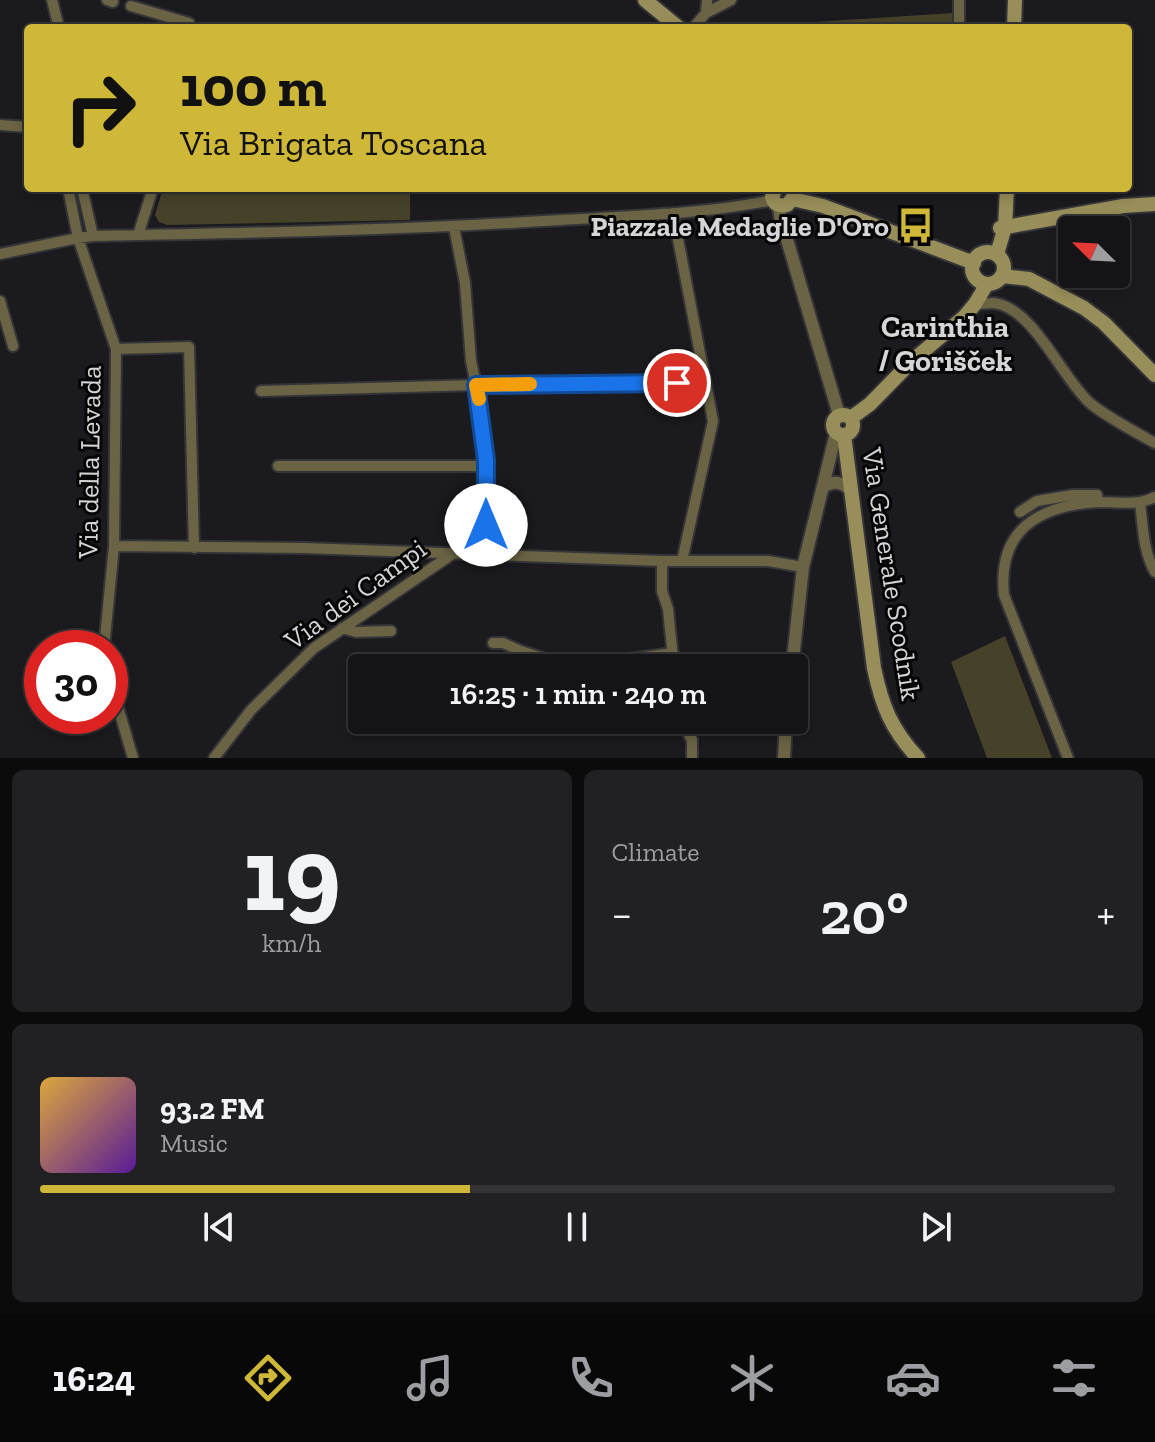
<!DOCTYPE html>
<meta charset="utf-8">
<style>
body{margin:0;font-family:"Zilla Slab",serif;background:#212123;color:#f1f3f6;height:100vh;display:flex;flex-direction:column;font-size:30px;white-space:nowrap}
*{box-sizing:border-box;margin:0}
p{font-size:26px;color:#9d9ea1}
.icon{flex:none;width:44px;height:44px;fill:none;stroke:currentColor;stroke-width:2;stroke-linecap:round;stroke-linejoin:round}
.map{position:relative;height:758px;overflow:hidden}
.drawer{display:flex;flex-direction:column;gap:12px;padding:12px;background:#0b0b0c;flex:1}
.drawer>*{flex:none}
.guide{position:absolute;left:24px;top:24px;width:1108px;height:168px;border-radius:8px;box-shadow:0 4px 12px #0003,0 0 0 2px #333335;background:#cfb837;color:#111;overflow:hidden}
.needle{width:52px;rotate:294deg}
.buttons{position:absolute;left:1058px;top:216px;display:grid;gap:16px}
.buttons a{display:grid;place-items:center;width:72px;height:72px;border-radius:8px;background:#141416;box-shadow:0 4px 12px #0003,0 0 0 2px #333335;font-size:40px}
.speed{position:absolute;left:24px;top:630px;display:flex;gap:16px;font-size:40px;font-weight:700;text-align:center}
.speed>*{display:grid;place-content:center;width:104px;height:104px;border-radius:50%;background:#141416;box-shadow:0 4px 12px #0003,0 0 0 2px #333335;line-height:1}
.speed .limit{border:12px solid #d22;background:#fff;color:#111}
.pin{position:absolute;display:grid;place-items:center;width:68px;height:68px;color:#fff;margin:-34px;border:4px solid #fff;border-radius:50%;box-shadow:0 2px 8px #0007}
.me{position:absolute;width:88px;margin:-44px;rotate:0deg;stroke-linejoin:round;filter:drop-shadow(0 0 6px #0008)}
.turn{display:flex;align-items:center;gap:28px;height:168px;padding:0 24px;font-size:36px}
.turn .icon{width:104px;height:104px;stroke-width:2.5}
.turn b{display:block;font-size:56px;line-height:68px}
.big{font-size:60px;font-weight:600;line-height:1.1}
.drawer .tile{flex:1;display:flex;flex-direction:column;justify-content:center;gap:12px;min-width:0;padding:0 28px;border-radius:12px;background:#212123}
.drawer .dial{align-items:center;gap:0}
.dial b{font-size:104px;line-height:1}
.song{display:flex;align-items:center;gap:24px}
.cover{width:96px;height:96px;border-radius:12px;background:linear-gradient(135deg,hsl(40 70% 55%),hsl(270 70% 35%))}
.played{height:8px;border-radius:4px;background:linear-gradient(90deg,#cfb837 40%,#333335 40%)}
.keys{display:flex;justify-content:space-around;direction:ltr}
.heat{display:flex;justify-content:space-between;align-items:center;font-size:44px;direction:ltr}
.drawer .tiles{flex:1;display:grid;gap:12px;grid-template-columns:1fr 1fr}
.tile:last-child{grid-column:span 2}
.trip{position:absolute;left:348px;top:654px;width:460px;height:80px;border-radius:8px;background:#141416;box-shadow:0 4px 12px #0003,0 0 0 2px #333335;font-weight:600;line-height:80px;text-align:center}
.menu{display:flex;height:128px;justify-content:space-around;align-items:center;background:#080809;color:#9d9ea1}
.menu .icon{width:56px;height:56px}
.menu .current{color:#cfb837}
.menu b{font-size:36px;color:#f1f3f6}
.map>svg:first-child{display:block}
</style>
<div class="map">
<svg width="1155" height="758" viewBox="0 0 1155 758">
<rect width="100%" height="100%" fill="#1b1a1e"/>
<path fill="#464229" d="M953,13V28H815V22Z
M163,188H410V220L167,225L159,222L155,215Z
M1005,636L1052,758H987L951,662Z"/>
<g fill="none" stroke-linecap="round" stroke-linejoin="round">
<defs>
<path id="minor" d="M52,0L59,28
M107,0L113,2
M959,0V28
M131,6L189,23L188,28
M706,13L707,0
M693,28L706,13L731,0
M0,125L28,127
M68,188L78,238L116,349L114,546L104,648
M82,188L93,236
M673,213L713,421L682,561
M454,227L465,283L471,361L479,399L486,460V555
M138,235L153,188
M0,254L78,238L93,236C249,233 405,230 561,220C632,216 703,214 773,200
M0,301L13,346
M975,304C981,304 988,303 994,303C1034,308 1062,379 1091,404C1107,417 1137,433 1155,443
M116,349L189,347L194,548
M261,391L476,385L706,382
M278,466H486
M1140,503C1143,525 1143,552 1155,572
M1020,512L1037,501L1073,495H1097L1098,502
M114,546L305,548L662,561H768L803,567
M662,561V591L668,609L674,668
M342,628L356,632L391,631
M493,643H503L521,651L570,667L673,653
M110,680L133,758
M681,720L692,740V758
M214,758L251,710L314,648L451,555
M1068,758L1004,595C997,529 1040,505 1100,502C1120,502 1137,506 1155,497"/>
<path id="tertiary" d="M779,206L780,216L839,415
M823,487C834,480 841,482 851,490
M792,668L803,567L836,433
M784,758L786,720"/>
<path id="secondary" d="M645,0L679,28
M1014,28L1015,0
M776,188L772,197C774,204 779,207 787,205L792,199
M792,199L823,206L974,263
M1000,228L1123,206L1155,204
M972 268a16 16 0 1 1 32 0a16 16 0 1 1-32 0Z
M997,254L1005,227L1007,188
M1002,276L1029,279L1084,308L1104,323L1155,375
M833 425a10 10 0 1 1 20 0a10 10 0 1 1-20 0Z
M851,418L870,404L912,361L965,316L975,304L987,284
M844,435L874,668C882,706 891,729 918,758"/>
</defs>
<use href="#minor" stroke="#353438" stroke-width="14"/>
<use href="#tertiary" stroke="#353438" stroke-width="16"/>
<use href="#secondary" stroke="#353438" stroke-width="18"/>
<use href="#minor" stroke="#6a6444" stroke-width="10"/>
<use href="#tertiary" stroke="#6a6444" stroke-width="12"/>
<use href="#secondary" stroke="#988e59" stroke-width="14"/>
</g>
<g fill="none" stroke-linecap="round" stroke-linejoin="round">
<defs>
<path id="route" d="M486,525V460L476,385L677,383"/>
</defs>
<use href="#route" stroke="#114b97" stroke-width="20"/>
<use href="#route" stroke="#1a73e8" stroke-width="14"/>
<path stroke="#f59e0b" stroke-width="14" d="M479,399L476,385L530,384"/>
</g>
<defs>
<symbol id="bus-bare" viewBox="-9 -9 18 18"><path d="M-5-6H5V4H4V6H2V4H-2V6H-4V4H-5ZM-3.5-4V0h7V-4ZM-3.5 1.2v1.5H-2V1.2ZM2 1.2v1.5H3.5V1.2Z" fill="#cfb837" stroke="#060607" stroke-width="2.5" paint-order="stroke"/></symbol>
</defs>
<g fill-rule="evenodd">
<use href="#bus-bare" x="890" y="200" width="51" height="51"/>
</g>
<g text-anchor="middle" stroke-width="6" stroke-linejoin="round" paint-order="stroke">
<g font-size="28" font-weight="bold" fill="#d5d5d7" stroke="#060607" text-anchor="end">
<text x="889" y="236">Piazzale Medaglie D'Oro</text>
</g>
<g font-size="28" fill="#d5d5d7" stroke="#060607">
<text transform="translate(89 462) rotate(-89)" y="10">Via della Levada</text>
<text transform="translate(892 574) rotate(81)" y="10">Via Generale Scodnik</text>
<text transform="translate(355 594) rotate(-36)" y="10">Via dei Campi</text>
</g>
<g font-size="30" font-weight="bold" fill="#d5d5d7" stroke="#060607">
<text x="945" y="337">Carinthia<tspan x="945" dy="34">/ Gorišček</tspan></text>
</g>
</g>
</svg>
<div class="buttons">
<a><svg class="needle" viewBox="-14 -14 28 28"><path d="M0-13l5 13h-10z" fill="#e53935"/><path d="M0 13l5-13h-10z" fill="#9d9ea1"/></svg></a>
</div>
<div class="speed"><div class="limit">30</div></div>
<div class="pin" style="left:677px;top:383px;background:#d93025"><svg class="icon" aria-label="arrive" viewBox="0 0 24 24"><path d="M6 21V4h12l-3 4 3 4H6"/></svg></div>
<svg class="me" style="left:486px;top:525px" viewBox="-20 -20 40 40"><circle r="19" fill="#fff"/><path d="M0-13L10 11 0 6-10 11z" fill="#1a73e8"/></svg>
<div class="trip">16:25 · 1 min · 240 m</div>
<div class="guide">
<div class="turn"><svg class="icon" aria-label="right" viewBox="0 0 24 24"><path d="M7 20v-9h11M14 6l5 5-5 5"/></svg><div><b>100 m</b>Via Brigata Toscana</div></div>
</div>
</div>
<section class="drawer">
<div class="tiles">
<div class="tile dial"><b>19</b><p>km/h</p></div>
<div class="tile"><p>Climate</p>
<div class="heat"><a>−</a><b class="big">20°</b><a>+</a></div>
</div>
<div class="tile">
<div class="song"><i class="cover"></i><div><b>93.2 FM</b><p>Music</p></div></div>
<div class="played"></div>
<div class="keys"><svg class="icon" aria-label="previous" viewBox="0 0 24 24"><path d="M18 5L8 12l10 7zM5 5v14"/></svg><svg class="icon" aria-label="pause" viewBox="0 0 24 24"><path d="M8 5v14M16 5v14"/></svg><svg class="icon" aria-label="next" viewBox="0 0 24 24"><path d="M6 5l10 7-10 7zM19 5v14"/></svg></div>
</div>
</div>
</section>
<nav class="menu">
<b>16:24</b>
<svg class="icon current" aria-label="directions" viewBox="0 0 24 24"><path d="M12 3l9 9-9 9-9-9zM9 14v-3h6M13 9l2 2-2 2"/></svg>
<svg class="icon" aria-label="music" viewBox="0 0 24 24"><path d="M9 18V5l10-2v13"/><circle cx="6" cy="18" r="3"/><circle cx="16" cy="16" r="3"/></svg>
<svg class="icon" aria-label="phone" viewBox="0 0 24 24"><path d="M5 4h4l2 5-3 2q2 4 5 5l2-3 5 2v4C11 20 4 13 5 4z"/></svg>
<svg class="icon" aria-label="climate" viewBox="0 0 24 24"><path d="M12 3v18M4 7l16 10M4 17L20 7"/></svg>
<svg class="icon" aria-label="car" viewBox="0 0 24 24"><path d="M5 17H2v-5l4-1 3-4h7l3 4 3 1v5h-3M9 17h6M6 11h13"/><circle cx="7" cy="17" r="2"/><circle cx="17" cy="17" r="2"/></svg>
<svg class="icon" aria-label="filters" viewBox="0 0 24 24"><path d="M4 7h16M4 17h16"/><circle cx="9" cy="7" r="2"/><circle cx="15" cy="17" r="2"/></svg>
</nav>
